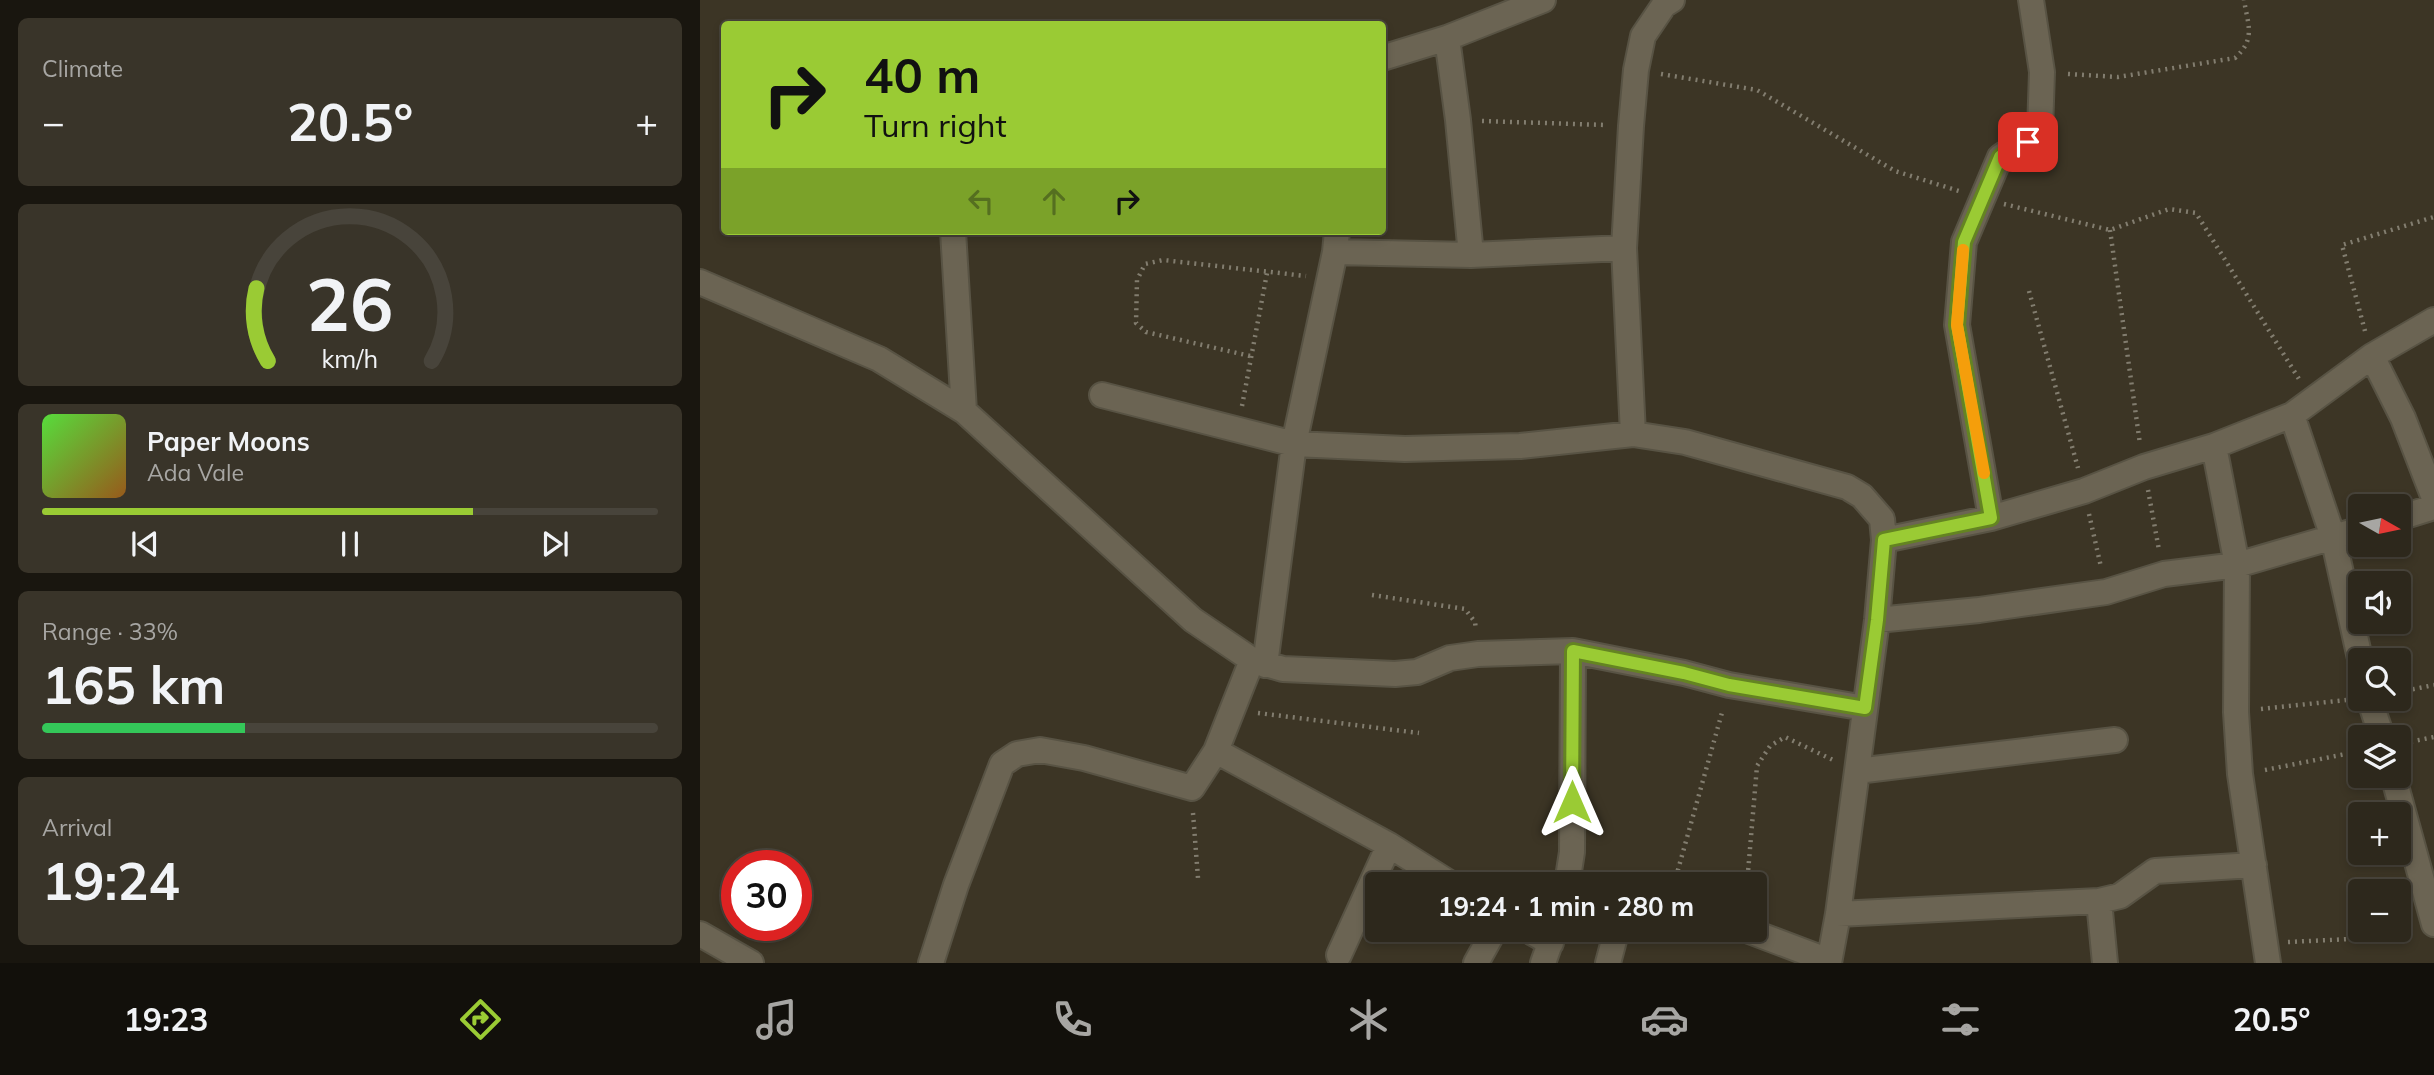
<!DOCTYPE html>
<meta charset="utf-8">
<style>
body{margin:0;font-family:Mulish,sans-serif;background:#393429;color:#f1f3f6;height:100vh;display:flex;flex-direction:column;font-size:26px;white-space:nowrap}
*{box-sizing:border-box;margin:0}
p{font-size:23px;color:#a7a6a3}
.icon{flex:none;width:38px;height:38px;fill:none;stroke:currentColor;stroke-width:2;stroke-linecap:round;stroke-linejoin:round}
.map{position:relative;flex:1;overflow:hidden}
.side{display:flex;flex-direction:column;gap:18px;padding:18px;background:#19160f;width:700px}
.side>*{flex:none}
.guide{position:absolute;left:21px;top:21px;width:665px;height:214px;border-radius:7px;box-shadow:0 4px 10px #0003,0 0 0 2px #48443b;background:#9acb34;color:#111;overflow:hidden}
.needle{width:46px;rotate:99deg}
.fabs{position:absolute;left:1648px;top:494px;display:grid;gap:14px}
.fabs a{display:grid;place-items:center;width:63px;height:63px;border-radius:7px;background:#2d281c;box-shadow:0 4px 10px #0003,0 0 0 2px #48443b;font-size:35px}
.speed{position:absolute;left:21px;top:850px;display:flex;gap:14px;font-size:35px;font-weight:700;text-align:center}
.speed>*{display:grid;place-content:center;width:91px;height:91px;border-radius:50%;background:#2d281c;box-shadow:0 4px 10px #0003,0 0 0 2px #48443b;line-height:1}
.speed .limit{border:10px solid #d22;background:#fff;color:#111}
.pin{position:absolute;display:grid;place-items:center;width:60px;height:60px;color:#fff;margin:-30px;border-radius:14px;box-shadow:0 4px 10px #0006}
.me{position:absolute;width:77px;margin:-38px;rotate:0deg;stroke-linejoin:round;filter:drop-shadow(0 0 5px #0008)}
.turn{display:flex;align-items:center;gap:24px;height:147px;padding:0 28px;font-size:32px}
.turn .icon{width:91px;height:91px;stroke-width:2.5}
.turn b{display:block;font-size:49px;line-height:60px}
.lanes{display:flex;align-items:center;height:66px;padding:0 28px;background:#0003;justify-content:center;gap:35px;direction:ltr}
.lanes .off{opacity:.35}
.big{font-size:52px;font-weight:700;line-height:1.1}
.side .card{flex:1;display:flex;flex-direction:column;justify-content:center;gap:10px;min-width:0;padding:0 24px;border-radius:10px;background:#393429}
.side .dial{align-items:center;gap:0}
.dial svg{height:182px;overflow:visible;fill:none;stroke:#48443b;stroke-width:7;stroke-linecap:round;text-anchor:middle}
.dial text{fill:#f1f3f6;stroke:none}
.song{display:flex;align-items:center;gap:21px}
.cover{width:84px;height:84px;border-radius:10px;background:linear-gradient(135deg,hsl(110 70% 55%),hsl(30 70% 35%))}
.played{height:7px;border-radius:4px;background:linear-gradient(90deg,#9acb34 70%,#48443b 70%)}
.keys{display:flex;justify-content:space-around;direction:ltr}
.heat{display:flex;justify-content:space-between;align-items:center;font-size:38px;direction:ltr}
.charge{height:10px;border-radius:5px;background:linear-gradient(90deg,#34c759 33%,#48443b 0)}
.trip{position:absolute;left:665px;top:872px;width:402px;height:70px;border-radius:7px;background:#2d281c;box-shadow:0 4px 10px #0003,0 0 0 2px #48443b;font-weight:700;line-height:70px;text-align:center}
.menu{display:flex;height:112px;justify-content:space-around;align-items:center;background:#12100b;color:#a7a6a3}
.menu .icon{width:49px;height:49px}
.menu .active{color:#9acb34}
.menu b{font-size:32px;color:#f1f3f6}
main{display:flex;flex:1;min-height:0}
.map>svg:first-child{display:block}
</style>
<main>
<section class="side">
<div class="card"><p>Climate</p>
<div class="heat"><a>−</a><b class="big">20.5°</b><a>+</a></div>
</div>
<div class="card dial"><svg viewBox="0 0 100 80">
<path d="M14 69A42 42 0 1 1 86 69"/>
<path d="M14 69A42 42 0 0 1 9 37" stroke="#9acb34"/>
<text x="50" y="56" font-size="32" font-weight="700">26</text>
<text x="50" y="72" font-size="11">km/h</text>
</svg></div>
<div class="card">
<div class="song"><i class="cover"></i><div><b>Paper Moons</b><p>Ada Vale</p></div></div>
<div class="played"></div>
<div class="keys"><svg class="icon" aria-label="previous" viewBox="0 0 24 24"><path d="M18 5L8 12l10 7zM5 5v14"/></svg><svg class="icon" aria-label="pause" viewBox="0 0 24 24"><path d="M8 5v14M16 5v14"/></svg><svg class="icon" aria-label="next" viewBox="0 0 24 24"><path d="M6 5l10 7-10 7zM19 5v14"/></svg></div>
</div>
<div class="card"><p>Range · 33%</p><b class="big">165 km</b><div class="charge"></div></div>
<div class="card"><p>Arrival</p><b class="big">19:24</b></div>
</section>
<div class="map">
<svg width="1734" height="963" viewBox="0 0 1734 963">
<rect width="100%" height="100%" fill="#3c3525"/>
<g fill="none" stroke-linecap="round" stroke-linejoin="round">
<defs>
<path id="street" d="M682,58L747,38
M253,231L264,411
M635,252L771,255L924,248
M771,255L758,120L747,38L843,0
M0,282L179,359L264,411L493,620L552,660L583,669L695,674L717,672L750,658L778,654L873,651L984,673L1029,685L1165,708
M1672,356L1703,418L1734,498
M402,395L594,444L705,449L820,446L933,434L985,442L1147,487L1162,496L1182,519L1184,540L1177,620L1138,914L1129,963
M1592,415L1633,537L1661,663
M933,434L924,248L931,126L936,70L943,36L964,5L972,0
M1514,446L1537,565L1536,712L1540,774L1568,963
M1291,518L1257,325L1264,242L1300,157C1313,147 1331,144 1340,130L1342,72L1331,0
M1699,518L1734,507
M1184,540L1291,518L1384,491L1444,467L1514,446L1592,415L1672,356L1734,320
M1177,620L1279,610L1406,592L1464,574L1537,565L1661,529
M565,665L594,444L635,252L637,231
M1669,698L1682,737
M516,751L689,845L751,884
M1157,771L1415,740
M1693,775L1734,924
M867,884L872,852L873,651
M1399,901L1420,896L1455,871L1554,865
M1138,914L1399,901L1405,963
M826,929L851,943
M1044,929L1129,961
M0,934L51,963
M639,955L689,845
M231,963L256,885L302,764L317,754L340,750L384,758L492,788L516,751L552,660
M776,963L795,929
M843,963L855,929
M908,963L917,929"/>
</defs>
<use href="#street" stroke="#585344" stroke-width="28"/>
<path stroke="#827d6f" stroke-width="4.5" stroke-dasharray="2 5" stroke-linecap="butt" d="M961,74L1057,90L1195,171L1259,191
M1368,74L1418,77L1535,58C1556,39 1548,25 1544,0
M782,121L906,125
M1304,204L1410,230L1469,209L1496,213L1599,379
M1410,230L1440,444
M1329,291L1378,468
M1665,331L1642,245L1734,217
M550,356L446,332L436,323L437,280L445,264L463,260L606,276
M542,406L567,273
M1448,490L1459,550
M1389,514L1401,567
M672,595L765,609L775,622L776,630
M1699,692L1734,685
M1561,709L1646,700
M558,713L719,733
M1704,743L1734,737
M1565,770L1661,751
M493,813L498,878
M974,884L1023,709
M1047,884L1057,766L1070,746L1085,737L1133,760
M1588,942L1712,936"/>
<use href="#street" stroke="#6b6453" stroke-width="24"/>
</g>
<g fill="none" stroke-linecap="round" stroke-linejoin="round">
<defs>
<path id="route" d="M872,802L873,651L984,673L1029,685L1165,708L1177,620L1184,540L1291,518L1257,325L1264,242L1300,157L1311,148L1328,142"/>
</defs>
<use href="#route" stroke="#648422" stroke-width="18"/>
<use href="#route" stroke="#9acb34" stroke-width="12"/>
<path stroke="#f59e0b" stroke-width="12" d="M1263,250L1257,325L1284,473"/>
</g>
</svg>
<div class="fabs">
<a><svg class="needle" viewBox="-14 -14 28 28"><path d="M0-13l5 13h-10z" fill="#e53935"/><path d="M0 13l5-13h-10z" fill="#a7a6a3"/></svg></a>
<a><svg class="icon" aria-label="sound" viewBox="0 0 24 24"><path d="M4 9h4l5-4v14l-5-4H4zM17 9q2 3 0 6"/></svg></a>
<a><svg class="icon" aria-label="search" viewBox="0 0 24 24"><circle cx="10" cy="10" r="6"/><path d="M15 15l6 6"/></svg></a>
<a><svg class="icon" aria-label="layers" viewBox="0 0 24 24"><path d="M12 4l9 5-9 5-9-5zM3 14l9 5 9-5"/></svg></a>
<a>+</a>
<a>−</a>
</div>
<div class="speed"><div class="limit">30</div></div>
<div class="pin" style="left:1328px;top:142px;background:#d93025"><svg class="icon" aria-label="arrive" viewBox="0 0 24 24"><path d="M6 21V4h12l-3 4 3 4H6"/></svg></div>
<svg class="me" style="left:872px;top:802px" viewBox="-20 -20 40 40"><path d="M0-17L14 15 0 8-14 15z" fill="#9acb34" stroke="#fff" stroke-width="4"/></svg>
<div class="trip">19:24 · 1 min · 280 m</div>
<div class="guide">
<div class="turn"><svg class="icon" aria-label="right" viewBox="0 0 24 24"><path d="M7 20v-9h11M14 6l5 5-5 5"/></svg><div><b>40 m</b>Turn right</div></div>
<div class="lanes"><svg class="icon off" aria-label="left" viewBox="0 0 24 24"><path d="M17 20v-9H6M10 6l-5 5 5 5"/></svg><svg class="icon off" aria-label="ahead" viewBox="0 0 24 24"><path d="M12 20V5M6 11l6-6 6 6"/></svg><svg class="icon" aria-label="right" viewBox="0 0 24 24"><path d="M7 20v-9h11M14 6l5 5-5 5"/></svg></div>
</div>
</div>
</main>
<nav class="menu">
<b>19:23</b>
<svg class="icon active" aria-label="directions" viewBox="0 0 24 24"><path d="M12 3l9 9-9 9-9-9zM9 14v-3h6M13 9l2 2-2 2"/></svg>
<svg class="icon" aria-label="music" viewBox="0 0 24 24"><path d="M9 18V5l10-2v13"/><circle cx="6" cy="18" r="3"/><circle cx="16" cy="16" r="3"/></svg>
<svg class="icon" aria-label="phone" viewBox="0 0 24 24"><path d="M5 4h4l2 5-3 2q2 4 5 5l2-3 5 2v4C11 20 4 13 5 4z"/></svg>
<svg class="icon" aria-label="climate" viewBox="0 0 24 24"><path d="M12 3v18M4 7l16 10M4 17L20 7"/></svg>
<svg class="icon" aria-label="car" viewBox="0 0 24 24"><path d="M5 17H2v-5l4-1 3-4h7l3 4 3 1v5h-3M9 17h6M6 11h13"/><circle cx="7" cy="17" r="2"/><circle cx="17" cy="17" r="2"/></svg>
<svg class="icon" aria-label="filters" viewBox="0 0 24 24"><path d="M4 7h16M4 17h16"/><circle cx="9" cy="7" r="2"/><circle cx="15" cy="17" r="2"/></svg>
<b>20.5°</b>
</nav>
